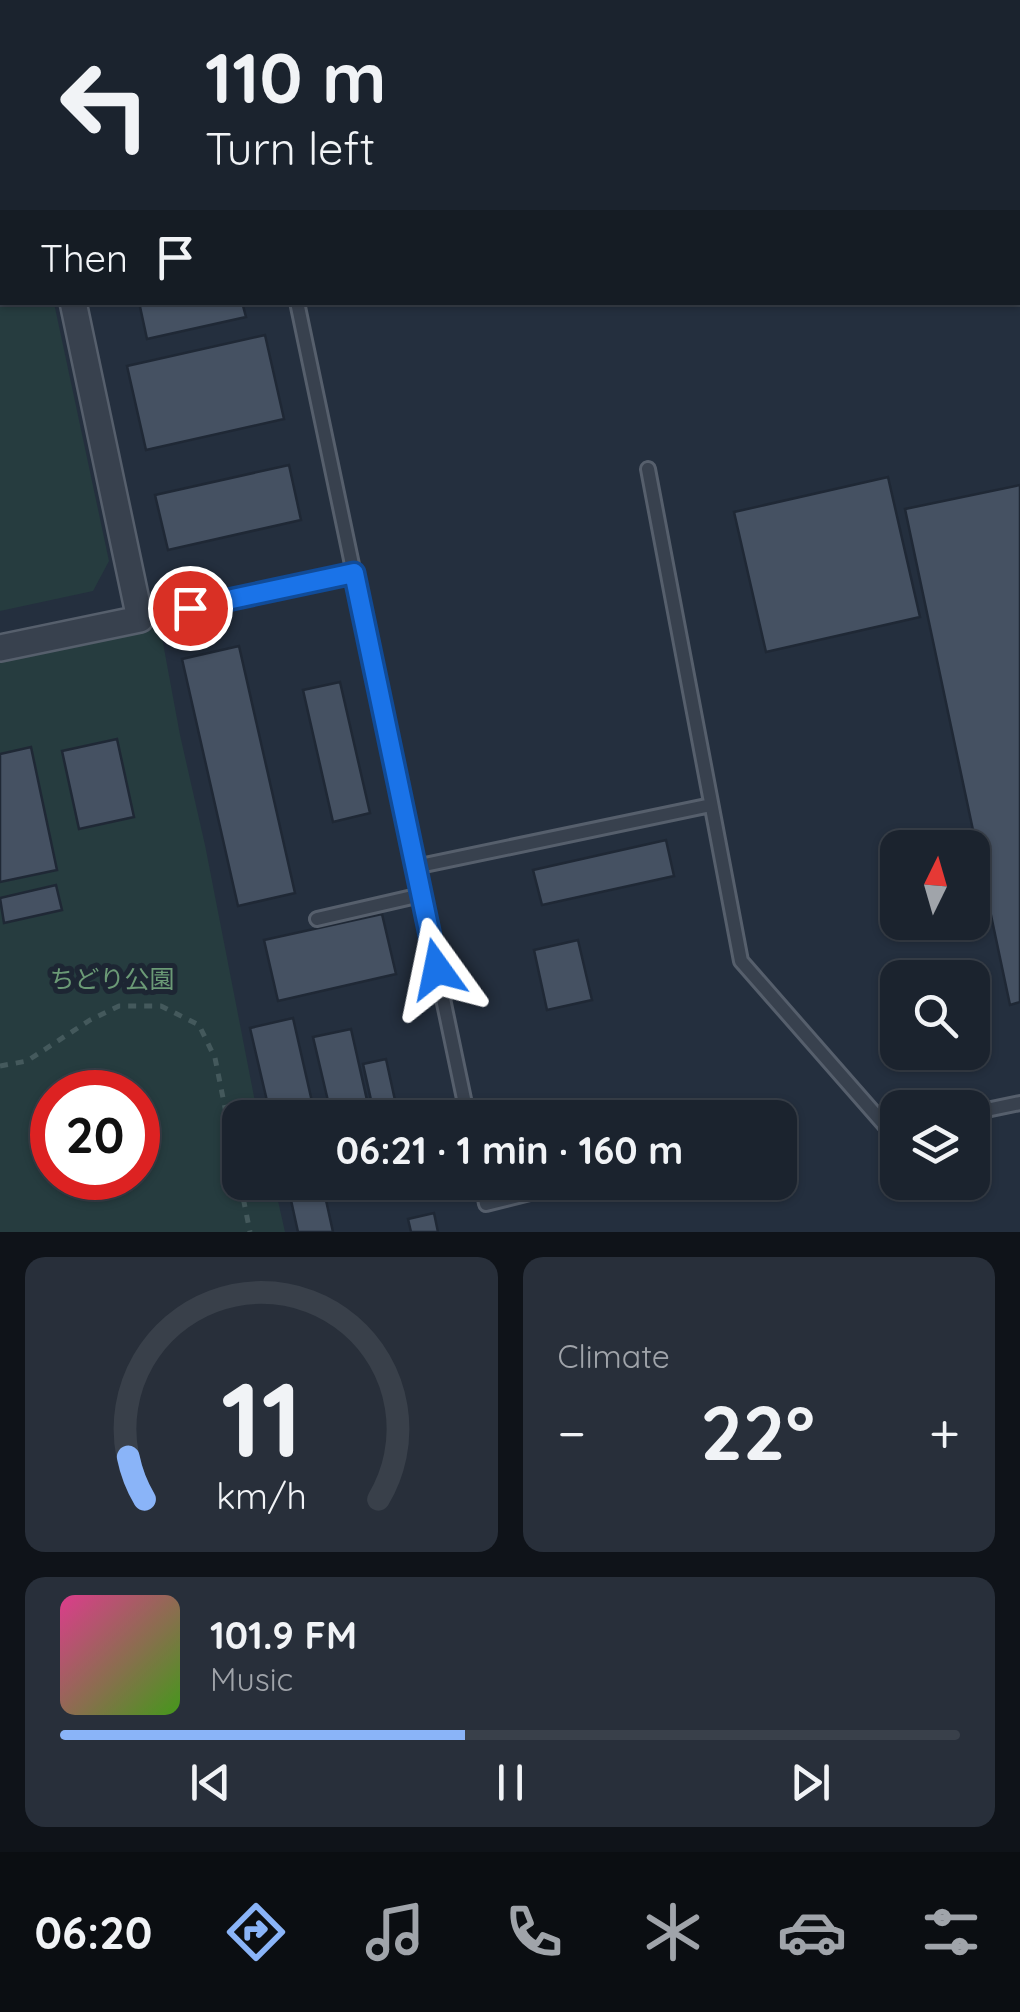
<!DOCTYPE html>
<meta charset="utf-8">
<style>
body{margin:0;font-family:Quicksand,"Noto Sans JP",sans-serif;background:#282f3a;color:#f1f3f6;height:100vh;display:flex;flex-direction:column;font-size:38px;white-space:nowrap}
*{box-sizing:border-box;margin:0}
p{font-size:32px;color:#a0a4aa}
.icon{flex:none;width:55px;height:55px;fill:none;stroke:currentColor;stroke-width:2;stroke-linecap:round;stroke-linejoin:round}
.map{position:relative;height:1232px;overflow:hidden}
.panel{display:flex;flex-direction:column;gap:25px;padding:25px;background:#0f1319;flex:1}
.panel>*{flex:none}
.hud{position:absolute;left:0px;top:0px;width:1020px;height:305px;box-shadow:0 2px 8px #0004,0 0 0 2px #39404a;background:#1b232e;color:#f1f3f6;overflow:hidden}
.needle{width:65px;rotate:5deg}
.controls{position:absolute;left:880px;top:830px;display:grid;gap:20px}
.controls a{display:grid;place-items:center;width:110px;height:110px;border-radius:20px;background:#1b232e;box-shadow:0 2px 8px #0004,0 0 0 2px #39404a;font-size:50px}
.speed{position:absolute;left:30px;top:1070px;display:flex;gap:20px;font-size:50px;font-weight:700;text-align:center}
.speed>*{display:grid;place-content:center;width:130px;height:130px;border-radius:50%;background:#1b232e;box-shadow:0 2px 8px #0004,0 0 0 2px #39404a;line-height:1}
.speed .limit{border:15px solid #d22;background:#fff;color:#111}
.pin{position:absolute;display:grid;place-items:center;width:85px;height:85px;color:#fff;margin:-42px;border:5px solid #fff;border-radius:50%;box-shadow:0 2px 10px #0007}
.me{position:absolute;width:110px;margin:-55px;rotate:348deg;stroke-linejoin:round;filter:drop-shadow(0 0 8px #0008)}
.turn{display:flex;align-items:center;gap:35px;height:210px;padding:0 40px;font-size:45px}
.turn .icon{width:130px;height:130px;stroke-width:2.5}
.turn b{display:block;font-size:70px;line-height:85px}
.then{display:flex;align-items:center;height:95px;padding:0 40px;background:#0003;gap:20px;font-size:38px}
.big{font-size:75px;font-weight:800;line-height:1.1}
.panel .widget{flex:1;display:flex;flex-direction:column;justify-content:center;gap:15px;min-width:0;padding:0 35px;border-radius:20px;background:#282f3a}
.panel .dial{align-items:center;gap:0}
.dial svg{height:260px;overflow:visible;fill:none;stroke:#39404a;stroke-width:7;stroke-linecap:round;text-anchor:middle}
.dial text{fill:#f1f3f6;stroke:none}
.song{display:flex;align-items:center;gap:30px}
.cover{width:120px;height:120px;border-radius:15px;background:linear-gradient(135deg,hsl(330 70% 55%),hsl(100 70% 35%))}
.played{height:10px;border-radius:5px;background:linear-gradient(90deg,#8ab4f8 45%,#39404a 45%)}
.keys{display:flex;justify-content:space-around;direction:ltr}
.heat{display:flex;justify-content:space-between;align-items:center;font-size:55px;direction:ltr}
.panel .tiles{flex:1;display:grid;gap:25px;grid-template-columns:1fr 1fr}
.widget:last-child{grid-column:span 2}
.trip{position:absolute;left:222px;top:1100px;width:575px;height:100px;border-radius:20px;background:#1b232e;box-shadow:0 2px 8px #0004,0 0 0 2px #39404a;font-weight:800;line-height:100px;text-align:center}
.tabs{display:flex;height:160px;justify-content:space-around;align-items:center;background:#0b0e12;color:#a0a4aa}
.tabs .icon{width:70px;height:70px}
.tabs .active{color:#8ab4f8}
.tabs b{font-size:45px;color:#f1f3f6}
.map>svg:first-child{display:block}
</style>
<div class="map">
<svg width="1020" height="1232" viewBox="0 0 1020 1232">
<rect width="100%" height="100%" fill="#242f3e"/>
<path fill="#263c3f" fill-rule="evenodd" d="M0,40L2,52V302L54,303L109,561L93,591L0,611Z
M158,616L180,735L205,845L258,1117L240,1118V1182L274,1183L285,1232H0V648ZM52,1092H138V1178H52Z"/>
<path fill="#455162" stroke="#1f2835" stroke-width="2.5" d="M139,302H242L246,317L147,339Z
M265,335L284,419L146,450L127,366Z
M289,465L301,520L168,550L155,495Z
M888,477L920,617L766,652L734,512Z
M1020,485V1002L1010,1005L905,509Z
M239,646L295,893L238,906L182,659Z
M340,682L370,813L333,822L303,690Z
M117,739L134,817L79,829L62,751Z
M31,747L57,870L0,882V754Z
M666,840L674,876L542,905L533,870Z
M56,885L62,910L4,923L0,898Z
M382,914L396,974L278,1001L264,940Z
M578,940L592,1000L547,1010L534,950Z
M293,1018L315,1115L304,1118H271L250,1028Z
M351,1029L371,1118H332L313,1037Z
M386,1059L398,1114L375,1118L363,1064Z
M287,1182H322L333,1232H298Z
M434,1213L438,1232H411L408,1219Z"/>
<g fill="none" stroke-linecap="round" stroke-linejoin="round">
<defs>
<path id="service" d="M233,0L234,2
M297,302L468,1118
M648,469L741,961L889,1130L898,1129
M140,619L354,573
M415,867L711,805
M317,919L421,895
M972,1113L1020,1103
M482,1182L486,1204L574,1182"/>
<path id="minor" d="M9,0V2
M0,648L140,619L73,302"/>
</defs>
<use href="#service" stroke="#565f6c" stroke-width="18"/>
<use href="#minor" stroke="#565f6c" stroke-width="30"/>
<path stroke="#44595c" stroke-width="5" stroke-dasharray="8 8" stroke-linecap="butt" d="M0,87L2,86
M0,211L2,219
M0,261L2,255
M0,1066L27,1061L90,1020L119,1006H161L199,1025L215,1058L250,1232"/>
<use href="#service" stroke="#38414e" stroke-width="12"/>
<use href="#minor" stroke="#38414e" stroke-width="25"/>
</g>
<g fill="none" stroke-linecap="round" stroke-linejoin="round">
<defs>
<path id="route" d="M190,608L354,573L437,969"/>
</defs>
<use href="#route" stroke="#114b97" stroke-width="25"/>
<use href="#route" stroke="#1a73e8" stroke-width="18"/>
</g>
<g text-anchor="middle" stroke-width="10" stroke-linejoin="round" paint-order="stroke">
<g font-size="25" fill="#6b9a76" stroke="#1d2633">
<text x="112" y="988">ちどり公園</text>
</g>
</g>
</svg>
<div class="controls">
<a><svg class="needle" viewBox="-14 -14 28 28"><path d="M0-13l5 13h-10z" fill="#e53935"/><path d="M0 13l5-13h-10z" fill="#a0a4aa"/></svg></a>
<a><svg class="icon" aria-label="search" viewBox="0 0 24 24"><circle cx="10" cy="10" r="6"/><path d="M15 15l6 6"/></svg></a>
<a><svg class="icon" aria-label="layers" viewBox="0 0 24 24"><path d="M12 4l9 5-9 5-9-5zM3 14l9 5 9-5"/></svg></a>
</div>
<div class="speed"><div class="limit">20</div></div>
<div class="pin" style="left:190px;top:608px;background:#d93025"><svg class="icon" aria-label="arrive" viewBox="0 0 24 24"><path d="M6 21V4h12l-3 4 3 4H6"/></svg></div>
<svg class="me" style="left:437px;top:969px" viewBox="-20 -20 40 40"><path d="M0-17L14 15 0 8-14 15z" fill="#1a73e8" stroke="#fff" stroke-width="4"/></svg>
<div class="trip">06:21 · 1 min · 160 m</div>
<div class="hud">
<div class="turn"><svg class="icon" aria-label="left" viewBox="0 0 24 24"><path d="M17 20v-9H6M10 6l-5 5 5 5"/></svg><div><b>110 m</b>Turn left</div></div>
<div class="then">Then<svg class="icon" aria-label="arrive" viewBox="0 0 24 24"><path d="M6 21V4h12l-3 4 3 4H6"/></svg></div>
</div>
</div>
<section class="panel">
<div class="tiles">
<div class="widget dial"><svg viewBox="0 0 100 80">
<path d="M14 69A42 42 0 1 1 86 69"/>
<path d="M14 69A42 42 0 0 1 9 56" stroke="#8ab4f8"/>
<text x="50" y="56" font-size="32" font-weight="700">11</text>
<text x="50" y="72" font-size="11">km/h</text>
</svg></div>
<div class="widget"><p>Climate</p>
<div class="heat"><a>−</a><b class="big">22°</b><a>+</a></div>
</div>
<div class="widget">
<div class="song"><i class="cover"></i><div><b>101.9 FM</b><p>Music</p></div></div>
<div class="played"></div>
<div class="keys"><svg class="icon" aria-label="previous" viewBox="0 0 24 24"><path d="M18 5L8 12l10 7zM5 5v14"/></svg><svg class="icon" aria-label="pause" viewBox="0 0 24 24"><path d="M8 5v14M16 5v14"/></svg><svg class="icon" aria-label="next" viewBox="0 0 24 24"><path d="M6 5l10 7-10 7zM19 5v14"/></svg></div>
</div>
</div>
</section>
<nav class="tabs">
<b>06:20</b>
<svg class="icon active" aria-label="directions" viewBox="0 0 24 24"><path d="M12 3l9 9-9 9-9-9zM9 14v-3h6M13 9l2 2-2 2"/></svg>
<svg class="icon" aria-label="music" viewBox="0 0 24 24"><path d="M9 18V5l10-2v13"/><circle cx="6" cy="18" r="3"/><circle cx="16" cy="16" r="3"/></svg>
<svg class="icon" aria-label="phone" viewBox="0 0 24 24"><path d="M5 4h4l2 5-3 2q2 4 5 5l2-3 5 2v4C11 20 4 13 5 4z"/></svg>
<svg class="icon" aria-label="climate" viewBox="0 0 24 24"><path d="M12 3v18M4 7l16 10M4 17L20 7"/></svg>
<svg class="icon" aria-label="car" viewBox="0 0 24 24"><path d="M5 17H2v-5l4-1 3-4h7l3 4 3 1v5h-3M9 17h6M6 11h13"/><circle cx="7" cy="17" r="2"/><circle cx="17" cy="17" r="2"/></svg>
<svg class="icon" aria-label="filters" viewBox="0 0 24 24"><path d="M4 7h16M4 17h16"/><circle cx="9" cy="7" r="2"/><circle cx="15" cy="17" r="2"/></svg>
</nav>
